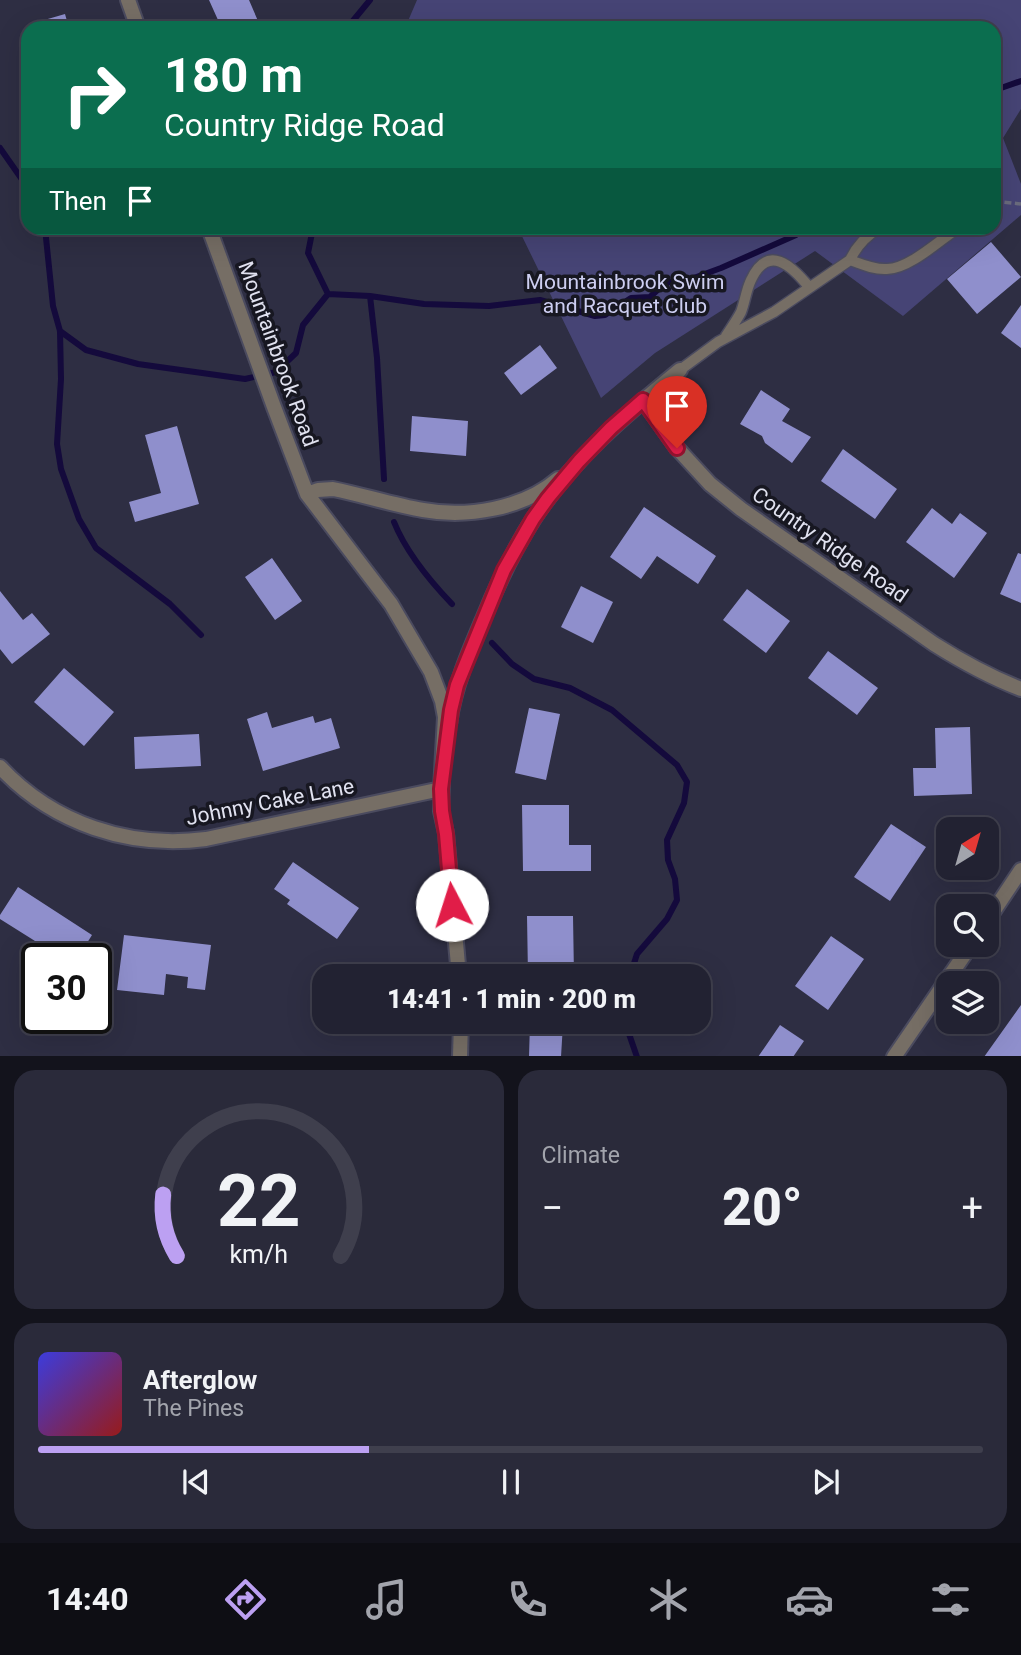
<!DOCTYPE html>
<meta charset="utf-8">
<style>
body{margin:0;font-family:Roboto,sans-serif;background:#2a2a3a;color:#f1f3f6;height:100vh;display:flex;flex-direction:column;font-size:26px;white-space:nowrap}
*{box-sizing:border-box;margin:0}
p{font-size:23px;color:#a2a4ac}
.icon{flex:none;width:38px;height:38px;fill:none;stroke:currentColor;stroke-width:2;stroke-linecap:round;stroke-linejoin:round}
.map{position:relative;height:1056px;overflow:hidden}
.details{display:flex;flex-direction:column;gap:14px;padding:14px;background:#13131c;flex:1}
.details>*{flex:none}
.guide{position:absolute;left:21px;top:21px;width:980px;height:214px;border-radius:21px;box-shadow:0 7px 28px #0002,0 0 0 2px #3f3f4d;background:#0b6e4f;color:#fff;overflow:hidden}
.needle{width:46px;rotate:37deg}
.tools{position:absolute;left:936px;top:817px;display:grid;gap:14px}
.tools a{display:grid;place-items:center;width:63px;height:63px;border-radius:14px;background:#222232;box-shadow:0 7px 28px #0002,0 0 0 2px #3f3f4d;font-size:35px}
.speed{position:absolute;left:21px;top:943px;display:flex;gap:14px;font-size:35px;font-weight:700;text-align:center}
.speed>*{display:grid;place-content:center;width:91px;height:91px;border-radius:50%;background:#222232;box-shadow:0 7px 28px #0002,0 0 0 2px #3f3f4d;line-height:1}
.speed .limit{border:4px solid #111;border-radius:10px;background:#fff;color:#111}
.pin{position:absolute;display:grid;place-items:center;width:60px;height:60px;color:#fff;margin:-72px -30px;border-radius:50% 50% 50% 0;rotate:-45deg;box-shadow:0 0 7px #0007}
.pin .icon{rotate:45deg}
.me{position:absolute;width:77px;margin:-38px;rotate:355deg;stroke-linejoin:round;filter:drop-shadow(0 0 5px #0008)}
.turn{display:flex;align-items:center;gap:24px;height:147px;padding:0 28px;font-size:32px}
.turn .icon{width:91px;height:91px;stroke-width:2.5}
.turn b{display:block;font-size:49px;line-height:60px}
.then{display:flex;align-items:center;height:66px;padding:0 28px;background:#0003;gap:14px;font-size:26px}
.big{font-size:52px;font-weight:800;line-height:1.1}
.details .tile{flex:1;display:flex;flex-direction:column;justify-content:center;gap:10px;min-width:0;padding:0 24px;border-radius:21px;background:#2a2a3a}
.details .dial{align-items:center;gap:0}
.dial svg{height:182px;overflow:visible;fill:none;stroke:#3f3f4d;stroke-width:7;stroke-linecap:round;text-anchor:middle}
.dial text{fill:#f1f3f6;stroke:none}
.song{display:flex;align-items:center;gap:21px}
.cover{width:84px;height:84px;border-radius:10px;background:linear-gradient(135deg,hsl(240 70% 55%),hsl(0 70% 35%))}
.played{height:7px;border-radius:4px;background:linear-gradient(90deg,#bca0f2 35%,#3f3f4d 35%)}
.keys{display:flex;justify-content:space-around;direction:ltr}
.heat{display:flex;justify-content:space-between;align-items:center;font-size:38px;direction:ltr}
.details .tiles{flex:1;display:grid;gap:14px;grid-template-columns:1fr 1fr}
.tile:last-child{grid-column:span 2}
.trip{position:absolute;left:312px;top:964px;width:399px;height:70px;border-radius:21px;background:#222232;box-shadow:0 7px 28px #0002,0 0 0 2px #3f3f4d;font-weight:800;line-height:70px;text-align:center}
.dock{display:flex;height:112px;justify-content:space-around;align-items:center;background:#0e0e14;color:#a2a4ac}
.dock .icon{width:49px;height:49px}
.dock .active{color:#bca0f2}
.dock b{font-size:32px;color:#f1f3f6}
.map>svg:first-child{display:block}
</style>
<div class="map">
<svg width="1021" height="1057" viewBox="0 0 1021 1057">
<rect width="100%" height="100%" fill="#2e2e43"/>
<path fill="#464475" d="M417,0H1021V109L1003,138L1021,184V215L903,316L815,251L655,353L601,398L518,228H994V28H405Z"/>
<g fill="none" stroke-linecap="round" stroke-linejoin="round">
<path stroke="#140a3c" stroke-width="6" d="M347,28L370,0
M994,92L1001,88L1021,81
M0,148L28,188
M45,228L53,306L60,331L61,379L57,444L61,469L79,519L96,548L170,604L201,635
M313,228L308,253L328,294
M328,294L370,296L424,304L489,306L540,300L595,316L605,315L631,298L650,297L665,283L691,279L721,268L796,235L805,228
M370,296L377,358L384,479
M60,331L86,350L138,364L245,379L276,372L296,353L303,325L328,294
M394,522C406,552 430,581 452,604
M492,643L512,664L534,679L570,688L612,710L677,765L687,782L684,803L667,840L668,860L675,879L677,900L667,919L637,954L630,976
M628,1022V1031L637,1057"/>
</g>
<path fill="#8f8fcc" d="M209,0H249L261,28H205L204,26L218,20Z
M65,14L69,28H36L34,23Z
M991,242L1021,277L977,314L947,279Z
M1021,305V348L1001,333Z
M540,345L557,368L521,395L504,373Z
M761,390L790,409L782,421L811,437L792,463L765,443L762,436L740,424Z
M412,416L468,421L466,456L410,451Z
M177,426L199,504L135,522L129,502L161,493L145,435Z
M843,449L897,489L875,519L821,481Z
M644,507L716,556L698,584L657,556L641,579L610,557Z
M932,508L952,524L960,513L987,533L954,578L906,542Z
M1018,553L1021,554V603L1000,594Z
M272,558L302,601L275,620L245,577Z
M581,586L613,602L593,643L561,627Z
M747,589L790,621L766,653L723,620Z
M0,591L23,620L32,613L50,634L12,664L0,649Z
M828,651L878,688L857,715L808,678Z
M64,668L114,712L84,746L34,702Z
M529,708L560,714L546,780L515,773Z
M267,712L272,728L313,716L315,723L331,718L340,748L263,771L247,719Z
M970,727L972,794L914,796L913,768H936L935,728Z
M199,734L201,766L135,769L134,737Z
M522,805H569V845H591V871H523Z
M891,824L926,847L890,901L854,877Z
M293,862L359,908L337,939L287,904L290,900L274,889Z
M18,887L92,935L77,959H62L57,956L55,959H43L29,950L35,941L0,919V915Z
M527,916H573L574,976H528Z
M124,935L211,945L205,990L187,988L188,977L166,974L164,995L117,990Z
M831,936L864,959L828,1010L795,986Z
M347,965L378,968L377,976H346Z
M1021,1005V1057H984Z
M342,1022H373L372,1034L341,1032Z
M530,1023L563,1024L561,1057H529Z
M780,1025L804,1041L793,1057H758Z"/>
<g fill="none" stroke-linecap="round" stroke-linejoin="round">
<defs>
<path id="service" d="M850,260C861,264 874,270 887,269C909,269 940,240 958,228
M726,336C731,328 737,320 741,312C745,302 746,290 751,280C768,243 792,266 809,287
M680,370L718,342L774,312L850,260C857,245 866,236 879,228"/>
<path id="minor" d="M128,0L138,28
M643,400L677,448L710,484L741,509L934,644C961,661 990,677 1021,689
M307,494L318,490L333,489C363,495 393,505 423,510C467,518 523,509 558,479
M449,724C454,687 469,652 484,617C498,583 514,549 534,518C573,459 626,414 680,370
M0,767C53,824 130,849 206,839L441,789L445,717L442,701L431,672L391,604L307,494L274,407L209,228
M442,782L441,811L446,833L459,976
M987,921L1021,870
M460,1057L461,1022
M894,1057L971,945"/>
</defs>
<use href="#service" stroke="#4b4b5f" stroke-width="13"/>
<use href="#minor" stroke="#4b4b5f" stroke-width="18"/>
<path stroke="#6a6b7d" stroke-width="3.5" stroke-dasharray="7 3.5" stroke-linecap="butt" d="M994,201L1021,204"/>
<use href="#service" stroke="#766e65" stroke-width="10"/>
<use href="#minor" stroke="#766e65" stroke-width="14"/>
</g>
<g fill="none" stroke-linecap="round" stroke-linejoin="round">
<defs>
<path id="route" d="M452,905L446,834L442,811L441,789L451,710L457,685L504,570L533,519L548,498L579,461L611,428L643,400L677,448"/>
</defs>
<use href="#route" stroke="#92132f" stroke-width="18"/>
<use href="#route" stroke="#e11d48" stroke-width="12"/>
</g>
<g text-anchor="middle" stroke-width="7" stroke-linejoin="round" paint-order="stroke">
<g font-size="21" fill="#cdcef1" stroke="#171721">
<text x="625" y="289">Mountainbrook Swim<tspan x="625" dy="24">and Racquet Club</tspan></text>
</g>
<g font-size="21" fill="#e1e2f0" stroke="#171721">
<text transform="translate(278 354) rotate(70)" y="7">Mountainbrook Road</text>
<text transform="translate(830 545) rotate(35)" y="7">Country Ridge Road</text>
<text transform="translate(270 802) rotate(-11)" y="7">Johnny Cake Lane</text>
</g>
</g>
</svg>
<div class="tools">
<a><svg class="needle" viewBox="-14 -14 28 28"><path d="M0-13l5 13h-10z" fill="#e53935"/><path d="M0 13l5-13h-10z" fill="#a2a4ac"/></svg></a>
<a><svg class="icon" aria-label="search" viewBox="0 0 24 24"><circle cx="10" cy="10" r="6"/><path d="M15 15l6 6"/></svg></a>
<a><svg class="icon" aria-label="layers" viewBox="0 0 24 24"><path d="M12 4l9 5-9 5-9-5zM3 14l9 5 9-5"/></svg></a>
</div>
<div class="speed"><div class="limit">30</div></div>
<div class="pin" style="left:677px;top:448px;background:#d93025"><svg class="icon" aria-label="arrive" viewBox="0 0 24 24"><path d="M6 21V4h12l-3 4 3 4H6"/></svg></div>
<svg class="me" style="left:452px;top:905px" viewBox="-20 -20 40 40"><circle r="19" fill="#fff"/><path d="M0-13L10 11 0 6-10 11z" fill="#e11d48"/></svg>
<div class="trip">14:41 · 1 min · 200 m</div>
<div class="guide">
<div class="turn"><svg class="icon" aria-label="right" viewBox="0 0 24 24"><path d="M7 20v-9h11M14 6l5 5-5 5"/></svg><div><b>180 m</b>Country Ridge Road</div></div>
<div class="then">Then<svg class="icon" aria-label="arrive" viewBox="0 0 24 24"><path d="M6 21V4h12l-3 4 3 4H6"/></svg></div>
</div>
</div>
<section class="details">
<div class="tiles">
<div class="tile dial"><svg viewBox="0 0 100 80">
<path d="M14 69A42 42 0 1 1 86 69"/>
<path d="M14 69A42 42 0 0 1 8 42" stroke="#bca0f2"/>
<text x="50" y="56" font-size="32" font-weight="700">22</text>
<text x="50" y="72" font-size="11">km/h</text>
</svg></div>
<div class="tile"><p>Climate</p>
<div class="heat"><a>−</a><b class="big">20°</b><a>+</a></div>
</div>
<div class="tile">
<div class="song"><i class="cover"></i><div><b>Afterglow</b><p>The Pines</p></div></div>
<div class="played"></div>
<div class="keys"><svg class="icon" aria-label="previous" viewBox="0 0 24 24"><path d="M18 5L8 12l10 7zM5 5v14"/></svg><svg class="icon" aria-label="pause" viewBox="0 0 24 24"><path d="M8 5v14M16 5v14"/></svg><svg class="icon" aria-label="next" viewBox="0 0 24 24"><path d="M6 5l10 7-10 7zM19 5v14"/></svg></div>
</div>
</div>
</section>
<nav class="dock">
<b>14:40</b>
<svg class="icon active" aria-label="directions" viewBox="0 0 24 24"><path d="M12 3l9 9-9 9-9-9zM9 14v-3h6M13 9l2 2-2 2"/></svg>
<svg class="icon" aria-label="music" viewBox="0 0 24 24"><path d="M9 18V5l10-2v13"/><circle cx="6" cy="18" r="3"/><circle cx="16" cy="16" r="3"/></svg>
<svg class="icon" aria-label="phone" viewBox="0 0 24 24"><path d="M5 4h4l2 5-3 2q2 4 5 5l2-3 5 2v4C11 20 4 13 5 4z"/></svg>
<svg class="icon" aria-label="climate" viewBox="0 0 24 24"><path d="M12 3v18M4 7l16 10M4 17L20 7"/></svg>
<svg class="icon" aria-label="car" viewBox="0 0 24 24"><path d="M5 17H2v-5l4-1 3-4h7l3 4 3 1v5h-3M9 17h6M6 11h13"/><circle cx="7" cy="17" r="2"/><circle cx="17" cy="17" r="2"/></svg>
<svg class="icon" aria-label="filters" viewBox="0 0 24 24"><path d="M4 7h16M4 17h16"/><circle cx="9" cy="7" r="2"/><circle cx="15" cy="17" r="2"/></svg>
</nav>
